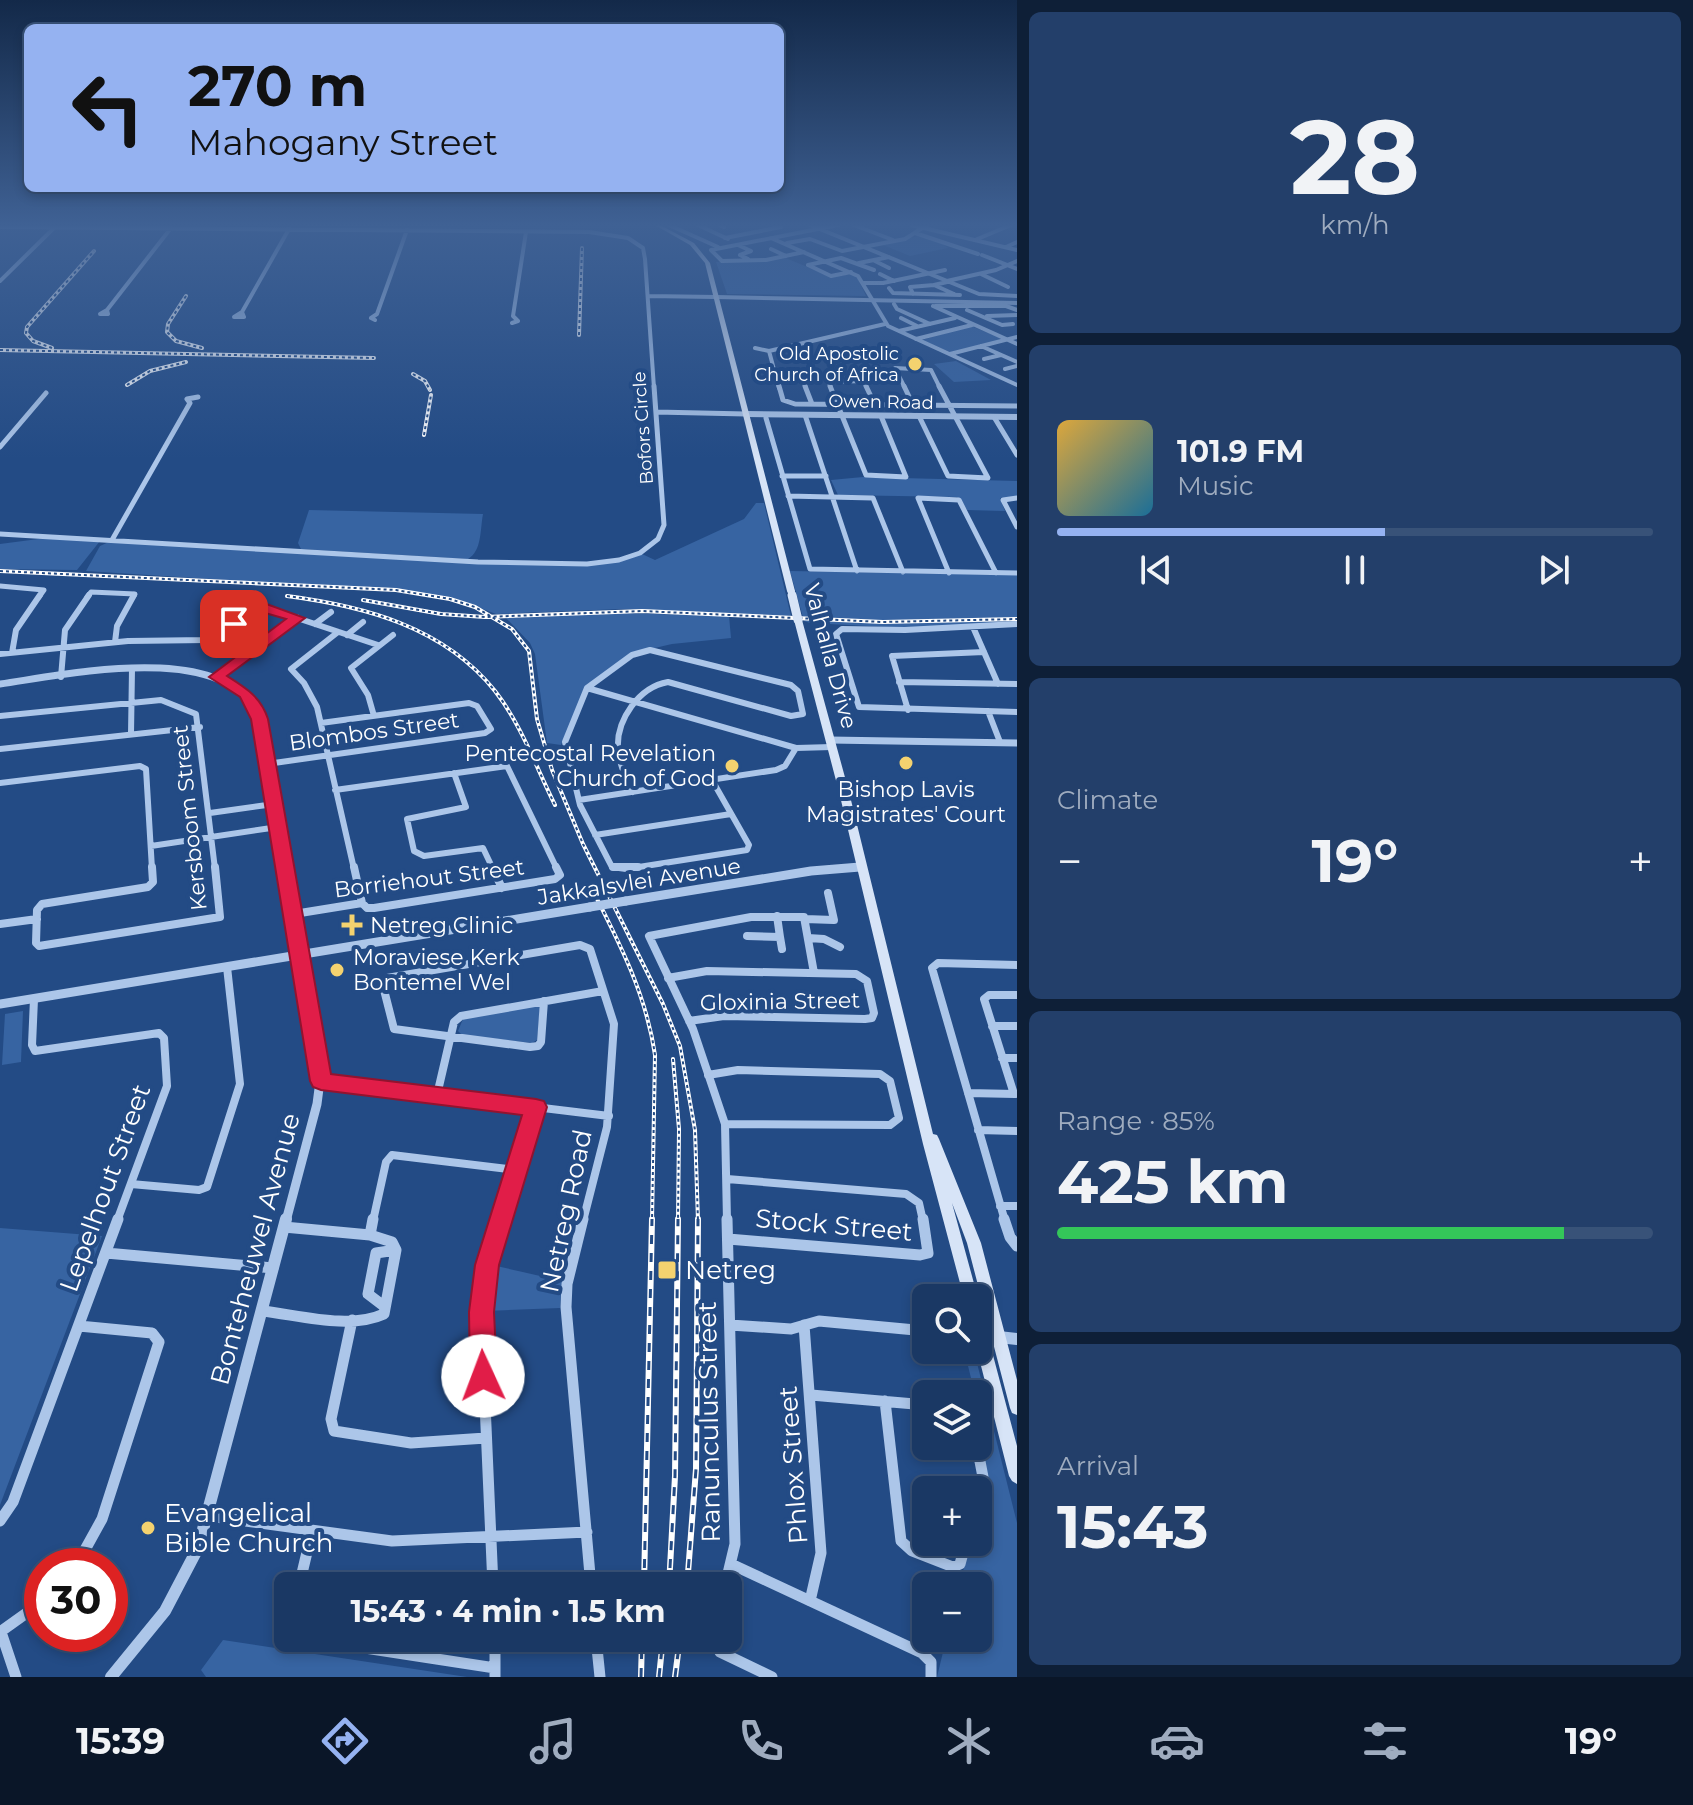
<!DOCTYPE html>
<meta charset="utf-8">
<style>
body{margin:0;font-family:Montserrat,sans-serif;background:#233f6a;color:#f1f3f6;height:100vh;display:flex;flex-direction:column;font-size:30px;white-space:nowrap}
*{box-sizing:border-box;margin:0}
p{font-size:26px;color:#9facbf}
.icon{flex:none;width:44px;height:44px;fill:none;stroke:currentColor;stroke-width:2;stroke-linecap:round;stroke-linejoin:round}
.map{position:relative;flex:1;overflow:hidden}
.sheet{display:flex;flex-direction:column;gap:12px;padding:12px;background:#0e1f37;width:676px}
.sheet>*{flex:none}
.banner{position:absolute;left:24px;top:24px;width:760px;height:168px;border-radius:12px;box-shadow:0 4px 12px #0003,0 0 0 2px #385278;background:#95b2f1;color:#111;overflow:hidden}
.fabs{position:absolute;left:912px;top:1284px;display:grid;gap:16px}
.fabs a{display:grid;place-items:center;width:80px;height:80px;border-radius:12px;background:#1a3864;box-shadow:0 4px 12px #0003,0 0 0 2px #385278;font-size:40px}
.speed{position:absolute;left:24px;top:1548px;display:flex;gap:16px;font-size:40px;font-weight:700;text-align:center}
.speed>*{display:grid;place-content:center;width:104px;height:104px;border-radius:50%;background:#1a3864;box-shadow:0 4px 12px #0003,0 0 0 2px #385278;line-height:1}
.speed .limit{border:12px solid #d22;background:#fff;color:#111}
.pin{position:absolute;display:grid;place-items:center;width:68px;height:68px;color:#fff;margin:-34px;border-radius:16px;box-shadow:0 4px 12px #0006}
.me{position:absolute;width:88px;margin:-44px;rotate:358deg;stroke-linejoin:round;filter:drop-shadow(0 0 6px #0008)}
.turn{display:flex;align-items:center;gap:28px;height:168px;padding:0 32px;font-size:36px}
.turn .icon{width:104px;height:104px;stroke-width:2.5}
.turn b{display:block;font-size:56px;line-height:68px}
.big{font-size:60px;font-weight:700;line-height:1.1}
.sheet .widget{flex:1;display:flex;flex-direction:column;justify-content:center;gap:12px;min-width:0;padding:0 28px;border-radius:12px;background:#233f6a}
.sheet .dial{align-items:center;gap:0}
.dial b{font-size:104px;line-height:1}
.song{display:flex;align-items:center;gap:24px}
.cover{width:96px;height:96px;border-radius:12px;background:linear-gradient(135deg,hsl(40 70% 55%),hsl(200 70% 35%))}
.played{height:8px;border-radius:4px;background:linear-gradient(90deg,#95b2f1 55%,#385278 55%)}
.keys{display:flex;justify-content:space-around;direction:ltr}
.heat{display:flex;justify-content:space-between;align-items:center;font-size:44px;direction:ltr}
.charge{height:12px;border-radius:6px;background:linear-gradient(90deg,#34c759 85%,#385278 0)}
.trip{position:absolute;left:274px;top:1572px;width:468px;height:80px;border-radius:12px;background:#1a3864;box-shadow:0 4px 12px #0003,0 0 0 2px #385278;font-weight:700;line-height:80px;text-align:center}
.tab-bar{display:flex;height:128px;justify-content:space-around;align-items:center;background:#0a1628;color:#9facbf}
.tab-bar .icon{width:56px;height:56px}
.tab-bar .selected{color:#95b2f1}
.tab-bar b{font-size:36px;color:#f1f3f6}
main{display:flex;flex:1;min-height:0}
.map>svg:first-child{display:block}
</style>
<main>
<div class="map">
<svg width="1017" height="1677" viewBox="0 0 1017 1677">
<rect width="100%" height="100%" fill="#234b85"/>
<path fill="#3764a2" d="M918,236L938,240L948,248L910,256L883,245Z
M783,257L832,277L851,274L857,277L866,296L727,294L716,262Z
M971,326L1003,339L952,353L922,340Z
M956,361L991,380L954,382L934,364Z
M863,477L1017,481V497L1000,498L1005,511L967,510L957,497L838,495L831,480Z
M756,503H764L791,616L622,609L496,614L453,598L408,592L86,571L100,546L111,541L581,566L642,554L655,560L744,519Z
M309,510L483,514C480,530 482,551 468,559L301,549L298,543Z
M46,538L100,541L77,570L0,569V544Z
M790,571L1017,575V622L906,628L810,623L804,621Z
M617,613L729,616L731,638L672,644L633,653L586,686L561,745L547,743L535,654L530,643L506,618Z
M538,1005L540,1008L537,1040L532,1043L462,1035L458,1031L463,1019Z
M23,1011L21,1062L2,1065L5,1014Z
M0,1228L102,1236L0,1505Z
M492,1265L562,1281L560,1308L486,1311Z
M964,1350L974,1351L1017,1523V1677H937L944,1648L951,1638H978V1586H965L963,1571L972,1542H978V1518L987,1481L978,1432V1394H975Z
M223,1640L467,1677H206L201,1670Z"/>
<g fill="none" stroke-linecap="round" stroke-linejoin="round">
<path stroke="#acc6e9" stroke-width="4" d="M669,225L718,247
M698,225L728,239
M719,225L724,227
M810,225L979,294L1017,296
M854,225L893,240
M0,227L589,232L628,238L643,248L645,259L654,388
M915,233L978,254
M725,238L781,227
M771,238L858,276L888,326L1017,385
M975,240L1011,225
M787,243L810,239L842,251L905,239L927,225
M738,245L751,251L740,255L748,259
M1006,247L1017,242
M771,249L786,256
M804,252L766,260L722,261L711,250L838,225
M982,255L1017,269
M875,261L889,268
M859,263L889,257
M808,265L841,258L874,270
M808,265L831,276L851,272
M880,274L894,281
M981,274L1008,287
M0,281L55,227
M947,281L996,270L1017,261
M947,282L934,285L954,294
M863,283H883L945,270
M889,288L893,293L960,295
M913,294L910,287L934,285
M648,296L716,297
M894,304L897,309L930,324
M933,306L1017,344
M935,306H1006L1017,310
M107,310L171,228
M107,310L108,314H100Z
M967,310L1002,325L1013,324
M242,312L289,229
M242,312L244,317H234Z
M987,316L1017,315
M901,318L917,326
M375,320L371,318L377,314L407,230
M512,323L518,321L513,316L526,232
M899,331L955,318
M916,339L972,325
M981,346L1017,362
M755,348L769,351
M950,354L1017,337
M984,359L1001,355
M1005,369L1017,366
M803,380L806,388
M779,388L769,351L885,324
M831,388L829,382L864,381L867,388
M905,388L895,368L931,370L940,388"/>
<path stroke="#acc6e9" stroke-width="5" d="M779,386L783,400L795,404L1017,406
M805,386L812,404
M830,386L866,475L906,477L881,416
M866,386L875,405
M904,386L913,405
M656,412L746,414
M805,415L857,571
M919,416L948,476L988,478L939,386
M994,417L1017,455
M766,418L810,569L1017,573
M0,447L46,393
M782,476H826
M788,496L873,498L903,572
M1017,498L1003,500L1017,527
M0,534L478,562L587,564L619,560L640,553L658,539L664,525L654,386
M112,540L190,403L187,399L198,397
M949,573L918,498L959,500L996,573
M0,586L44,590L39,597
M87,597L91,592L135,594L133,597"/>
<path stroke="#acc6e9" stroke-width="6" d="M315,624L331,612
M1017,624L905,630L842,629L836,634L859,707L1017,712
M973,627L998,684
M338,632L291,669L304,683L317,707L354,869
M347,635L363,622
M115,642L117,626L134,595
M12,653L16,630L40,595
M0,654L128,641L206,640L264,607L378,645
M61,677L65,630L89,595
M216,677L298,618
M899,682L1017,684
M587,688L796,748L832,747
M908,710L892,656L984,652
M988,711L1000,742
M0,716L161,700L196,714L215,869
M374,716L368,695L351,668L393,635
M131,734L132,669
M0,749L200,727
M267,764L485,733L491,729L477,706L469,703L321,723
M454,773L466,807L407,819L414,851L424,856L483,848L493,869
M0,783L140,766L146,769L152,869
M335,790L507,766L557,869
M633,792C626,779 619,764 618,749C616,720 639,687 668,682L791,716L803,714L798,691L791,685L650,650L632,655L587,688L565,742L580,805L612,867L626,869L747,850L749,845L712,780
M579,800L776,770L785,766L796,748
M210,813L274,804
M595,835L731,814
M151,846L278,827"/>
<path stroke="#acc6e9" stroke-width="8" d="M152,867L153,882L148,887L42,904L37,910L36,943L39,946L220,917L215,867
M354,867L362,903
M492,867L502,888
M613,867H638
M294,914L362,903L367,908H374L555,879L560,875L556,867
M805,919L834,920L828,893
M0,924L37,919
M747,936L780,937L777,916
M780,937L782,949
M808,938L824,939L840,947
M668,978L707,971L856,974L867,981L874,1013L872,1018L865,1019L724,1016L689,1021
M34,999L32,1045L35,1051L159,1033L164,1038L167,1086L117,1221
M544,1001L541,1042L538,1046L530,1047L394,1029L382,982L387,978L580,945L590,949L614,1024L607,1127L583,1221
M992,1026H1017
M1002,1058H1017
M708,1075L738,1070L880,1074L890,1081L899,1118L890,1125L725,1124
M321,1081L609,1116
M968,1093L1015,1094
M1014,1094L984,999L989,995H1017
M437,1095L454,1022L461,1016L603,991
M978,1130L1017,1131
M727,1179L906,1194L919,1203L923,1221
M131,1184L199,1190L207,1187L240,1084L227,967
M1000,1206H1017
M373,1221L386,1162L392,1155L517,1170
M500,1221L536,1107
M727,1221L725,1124L693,1029L649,936L751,917H804L814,973
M1005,1221L932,968L938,963L1017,965"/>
<path stroke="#acc6e9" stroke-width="11" d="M583,1219L567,1284L566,1307L591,1586
M1004,1219L1010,1237L1017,1246
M370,1235L373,1219
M728,1239L920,1255L928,1253L923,1219
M106,1253L273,1268
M385,1307L368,1294L376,1253L396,1250
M262,1311C299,1315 349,1330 384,1314L396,1250L392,1242L370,1235L284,1227
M352,1320L331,1419L334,1431L411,1443L486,1438
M730,1325L791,1329L819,1321L926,1331
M804,1325L821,1553L810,1601
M811,1395L926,1405
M885,1401L901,1541L912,1551L953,1567L960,1564L966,1542
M977,1446L983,1477L978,1496
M208,1516L392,1541L587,1532
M0,1521L13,1502L118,1219
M731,1564L922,1653L931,1662V1677
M76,1566L102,1519L159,1342L152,1333L79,1326
M299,1586L312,1531
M493,1586L481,1312L488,1259L500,1219
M725,1586L735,1544L727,1219
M0,1632L42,1602
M1,1632L16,1677
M300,1638L495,1668
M495,1638V1677
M596,1638L600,1677
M711,1638L720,1652L772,1677"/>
<path stroke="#acc6e9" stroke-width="4" d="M911,225L1017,250
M716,297L1017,303"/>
<path stroke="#acc6e9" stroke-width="6" d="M746,414L1017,417"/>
<path stroke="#acc6e9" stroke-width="7" d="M0,684C65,675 229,638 259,719C264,734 265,752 267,767C273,801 279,835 285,869
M830,740L1017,743
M835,869L862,867"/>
<path stroke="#acc6e9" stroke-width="9" d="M285,867L321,1073L317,1104L286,1221
M626,901L811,871L860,867
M0,1004L590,907"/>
<path stroke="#acc6e9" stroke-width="12" d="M981,1335L1017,1339
M111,1677L165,1611L198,1548L286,1219"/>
<path fill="#d7e4f7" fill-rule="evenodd" d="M304,225H455L453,226H306Z
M655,225H660L694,243L710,263L795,591L794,593H788L787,591L705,263L690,245Z
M795,618H798L802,620L849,792L933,1134L937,1135L939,1139L981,1243L1017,1380V1415L1012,1413L1010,1408L967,1243L952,1203L978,1298H964L923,1144L839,792L794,620Z
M978,1319L983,1320L985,1325L1017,1446V1484L1012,1481L1009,1476L977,1350Z"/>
<defs>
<path id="rail-far1" d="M186,296L168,324L167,332L176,341L202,348
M579,335L582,248
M52,348L33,341L26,333L27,327L94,251
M0,350L374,358
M413,374L425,381L430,390
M127,385L150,371L186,362
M424,435L431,395
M0,571L396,590L450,599L475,607L512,629L529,651L537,719L552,770L583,844L663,1004L680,1046L695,1130L698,1221
M287,596C364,606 444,627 495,691C521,724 536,767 555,805
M363,600L441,614L485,617L642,611L883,622L1017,619
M590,885C618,940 646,993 655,1055L652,1221
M673,1059L679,1129L678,1221"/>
<path id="rail" d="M644,1586L652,1219
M669,1586L675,1476L678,1219
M687,1586L696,1469L698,1219
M641,1677L642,1638
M659,1677L663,1638
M675,1677L680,1638"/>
</defs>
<use href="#rail-far1" stroke="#fff" stroke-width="4"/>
<use href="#rail" stroke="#fff" stroke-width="6"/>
<use href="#rail-far1" stroke="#234b85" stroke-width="2" stroke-dasharray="3" stroke-linecap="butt"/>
<use href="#rail" stroke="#234b85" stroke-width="3" stroke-dasharray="9" stroke-linecap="butt"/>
<path stroke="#acc6e9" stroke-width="9" d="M590,907L626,901"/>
<path stroke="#d7e4f7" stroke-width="7" d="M791,591L793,597"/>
<path stroke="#d7e4f7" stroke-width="9" d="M792,595L798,620"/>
</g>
<linearGradient id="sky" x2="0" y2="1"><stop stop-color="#132949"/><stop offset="0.49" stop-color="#3f6194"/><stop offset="1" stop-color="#3f6194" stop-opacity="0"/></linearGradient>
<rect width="1017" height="459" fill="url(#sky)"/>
<path fill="#e11d48" stroke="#92132f" stroke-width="2" d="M261,602L305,618L227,676C246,688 261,697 268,719L331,1074L536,1099L544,1101L547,1107L499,1265L494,1312L497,1376L493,1385L483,1389L474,1385L470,1376L469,1312L475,1265L522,1115L321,1090L313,1087L310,1081L251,719L240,697L209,677L286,619L262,612L239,627H229V621Z"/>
<g fill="#f4d26f" stroke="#234b85" stroke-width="3">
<circle cx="915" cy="364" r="8"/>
<circle cx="906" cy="763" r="8"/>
<circle cx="732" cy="766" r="8"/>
<path d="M348 913h8v8h8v8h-8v8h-8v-8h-8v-8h8z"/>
<circle cx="337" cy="970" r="8"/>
<rect x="657" y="1260" width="20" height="20" rx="4"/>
<circle cx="148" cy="1528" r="8"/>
</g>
<g text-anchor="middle" stroke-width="8" stroke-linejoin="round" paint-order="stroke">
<g font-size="18" fill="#fff" stroke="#234b85" text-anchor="end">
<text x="899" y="360">Old Apostolic<tspan x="899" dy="21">Church of Africa</tspan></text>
</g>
<g font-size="18" fill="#fff" stroke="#234b85">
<text transform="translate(881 402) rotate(1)" y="6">Owen Road</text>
<text transform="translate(643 428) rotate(-94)" y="6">Bofors Circle</text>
</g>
<g font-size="22" fill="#fff" stroke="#234b85">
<text transform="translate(831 656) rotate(75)" y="8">Valhalla Drive</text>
<text transform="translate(374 731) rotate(-8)" y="8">Blombos Street</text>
<text transform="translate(189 818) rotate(-96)" y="8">Kersboom Street</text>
<text transform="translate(429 878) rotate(-7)" y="8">Borriehout Street</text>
<text transform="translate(639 881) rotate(-9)" y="8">Jakkalsvlei Avenue</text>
<text transform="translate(780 1001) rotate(-1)" y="8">Gloxinia Street</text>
</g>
<g font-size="22" fill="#fff" stroke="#234b85" text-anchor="start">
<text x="716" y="761" text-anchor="end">Pentecostal Revelation<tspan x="716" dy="25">Church of God</tspan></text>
<text x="906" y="797" text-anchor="middle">Bishop Lavis<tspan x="906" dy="25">Magistrates' Court</tspan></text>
<text x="370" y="933">Netreg Clinic</text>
<text x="353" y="965">Moraviese Kerk<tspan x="353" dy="25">Bontemel Wel</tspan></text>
</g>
<g font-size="26" fill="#fff" stroke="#234b85">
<text transform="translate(105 1188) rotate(-70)" y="9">Lepelhout Street</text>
<text transform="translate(566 1211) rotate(-78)" y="9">Netreg Road</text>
<text transform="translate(834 1225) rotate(5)" y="9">Stock Street</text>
<text transform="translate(255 1249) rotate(-75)" y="9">Bonteheuwel Avenue</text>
<text transform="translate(709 1422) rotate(-91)" y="9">Ranunculus Street</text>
<text transform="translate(793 1465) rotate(-94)" y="9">Phlox Street</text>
</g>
<g font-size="26" fill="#fff" stroke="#234b85" text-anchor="start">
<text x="685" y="1279">Netreg</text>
<text x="164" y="1522">Evangelical<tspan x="164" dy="30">Bible Church</tspan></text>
</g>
</g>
</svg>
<div class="fabs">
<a><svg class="icon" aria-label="search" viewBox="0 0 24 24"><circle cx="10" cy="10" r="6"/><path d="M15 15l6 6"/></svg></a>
<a><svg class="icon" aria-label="layers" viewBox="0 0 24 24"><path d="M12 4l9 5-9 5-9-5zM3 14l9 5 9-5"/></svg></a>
<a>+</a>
<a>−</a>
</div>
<div class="speed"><div class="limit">30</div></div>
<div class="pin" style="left:234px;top:624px;background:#d93025"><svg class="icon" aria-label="arrive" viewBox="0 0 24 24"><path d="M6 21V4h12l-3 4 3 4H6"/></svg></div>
<svg class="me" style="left:483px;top:1376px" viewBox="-20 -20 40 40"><circle r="19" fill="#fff"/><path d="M0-13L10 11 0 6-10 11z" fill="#e11d48"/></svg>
<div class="trip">15:43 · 4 min · 1.5 km</div>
<div class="banner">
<div class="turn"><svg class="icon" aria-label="left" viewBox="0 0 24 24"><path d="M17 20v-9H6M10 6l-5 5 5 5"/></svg><div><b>270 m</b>Mahogany Street</div></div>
</div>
</div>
<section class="sheet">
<div class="widget dial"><b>28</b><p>km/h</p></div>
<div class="widget">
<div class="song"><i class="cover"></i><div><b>101.9 FM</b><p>Music</p></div></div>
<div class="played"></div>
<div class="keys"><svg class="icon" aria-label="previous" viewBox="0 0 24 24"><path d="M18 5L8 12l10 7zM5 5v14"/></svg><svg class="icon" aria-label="pause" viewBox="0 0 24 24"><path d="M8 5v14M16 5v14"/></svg><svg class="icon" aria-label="next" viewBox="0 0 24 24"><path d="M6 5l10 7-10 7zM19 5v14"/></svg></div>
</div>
<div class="widget"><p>Climate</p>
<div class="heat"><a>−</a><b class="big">19°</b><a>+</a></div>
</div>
<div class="widget"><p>Range · 85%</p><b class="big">425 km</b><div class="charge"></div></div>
<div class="widget"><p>Arrival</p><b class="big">15:43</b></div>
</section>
</main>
<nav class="tab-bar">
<b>15:39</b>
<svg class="icon selected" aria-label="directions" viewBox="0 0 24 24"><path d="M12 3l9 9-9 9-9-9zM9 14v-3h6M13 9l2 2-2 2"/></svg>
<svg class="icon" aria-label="music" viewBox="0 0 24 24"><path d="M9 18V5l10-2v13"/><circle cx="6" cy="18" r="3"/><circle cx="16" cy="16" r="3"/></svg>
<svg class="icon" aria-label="phone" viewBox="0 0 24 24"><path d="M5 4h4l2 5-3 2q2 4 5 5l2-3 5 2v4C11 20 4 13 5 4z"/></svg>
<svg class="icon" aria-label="climate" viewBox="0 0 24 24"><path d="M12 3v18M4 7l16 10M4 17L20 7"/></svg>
<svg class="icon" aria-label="car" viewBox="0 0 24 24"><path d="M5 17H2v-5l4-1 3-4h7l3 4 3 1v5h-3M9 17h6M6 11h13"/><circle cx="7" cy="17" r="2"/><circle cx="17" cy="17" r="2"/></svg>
<svg class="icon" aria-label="filters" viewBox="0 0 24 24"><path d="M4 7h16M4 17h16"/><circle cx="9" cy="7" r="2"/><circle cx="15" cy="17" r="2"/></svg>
<b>19°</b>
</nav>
